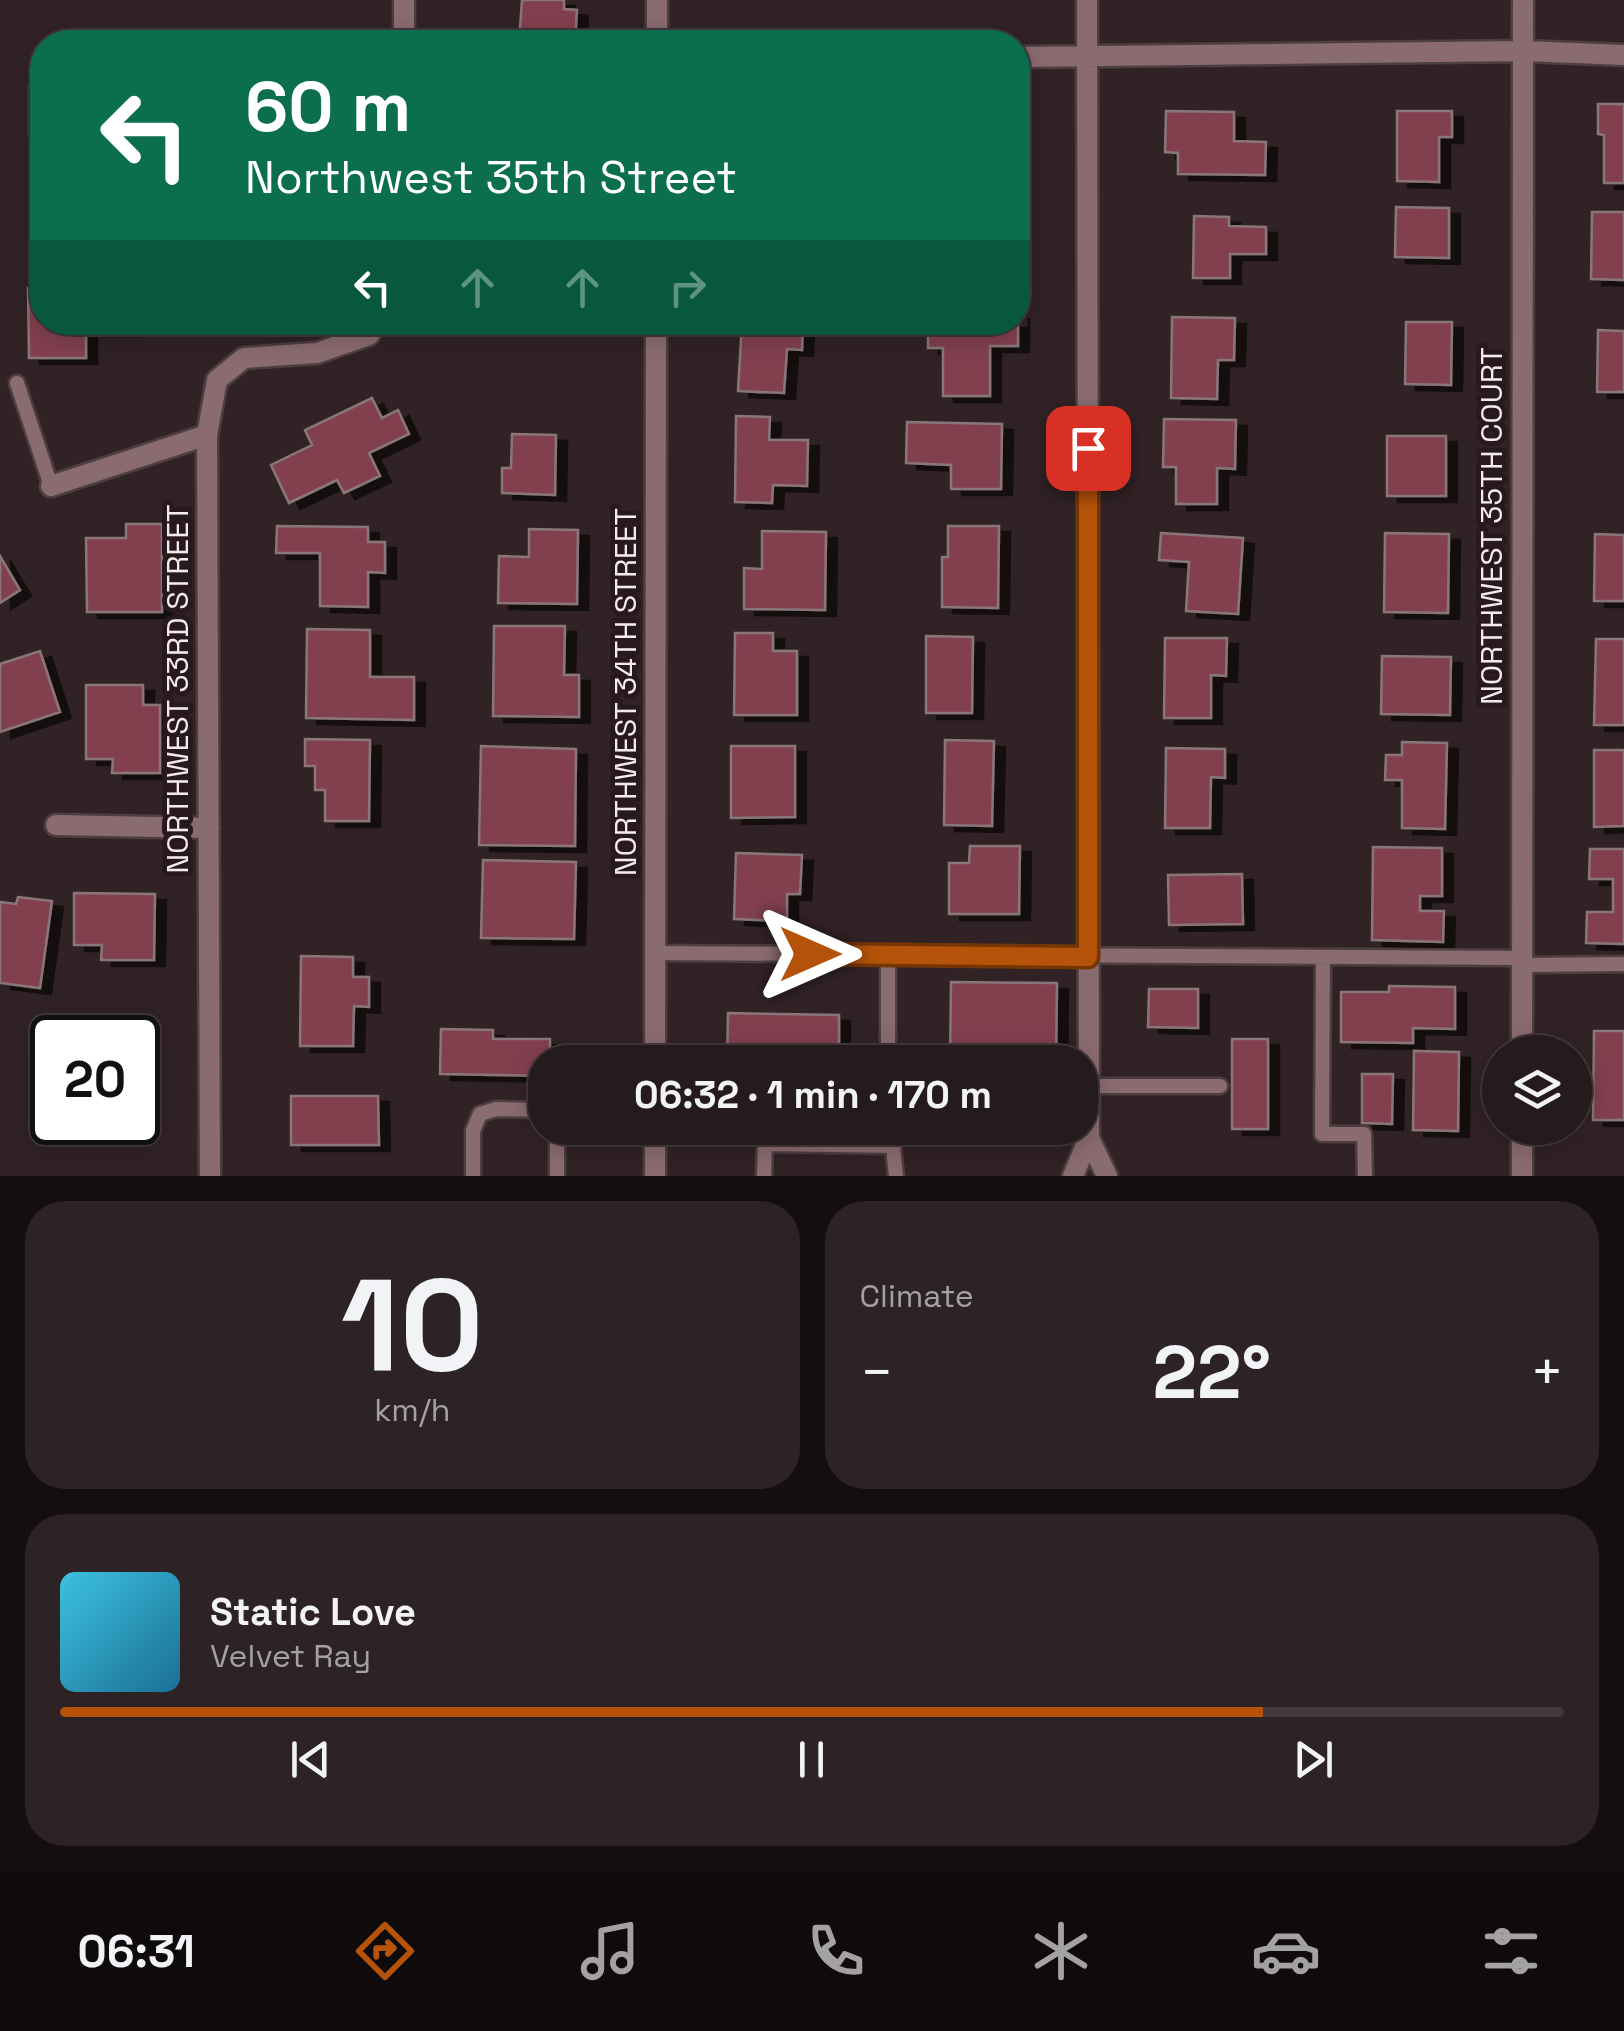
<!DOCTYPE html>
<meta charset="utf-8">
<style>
body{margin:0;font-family:"Space Grotesk",sans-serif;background:#2d2325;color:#f1f3f6;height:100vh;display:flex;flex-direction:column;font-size:38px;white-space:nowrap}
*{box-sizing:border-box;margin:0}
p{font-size:32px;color:#a3a1a3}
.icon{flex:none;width:55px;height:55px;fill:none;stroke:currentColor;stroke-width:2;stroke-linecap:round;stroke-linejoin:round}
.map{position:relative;height:1176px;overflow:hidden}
.side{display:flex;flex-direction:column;gap:25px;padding:25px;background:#140e0f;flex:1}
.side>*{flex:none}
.top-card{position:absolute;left:30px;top:30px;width:1000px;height:305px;border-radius:40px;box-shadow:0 5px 25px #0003,0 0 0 2px #42383b;background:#0b6e4f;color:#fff;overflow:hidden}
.buttons{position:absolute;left:1482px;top:1035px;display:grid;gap:20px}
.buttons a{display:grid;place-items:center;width:110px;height:110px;border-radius:50%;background:#251a1c;box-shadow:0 5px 25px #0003,0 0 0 2px #42383b;font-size:50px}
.speed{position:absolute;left:30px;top:1015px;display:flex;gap:20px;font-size:50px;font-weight:700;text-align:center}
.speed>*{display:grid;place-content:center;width:130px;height:130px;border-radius:50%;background:#251a1c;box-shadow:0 5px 25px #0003,0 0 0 2px #42383b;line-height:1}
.speed .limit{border:5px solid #111;border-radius:15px;background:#fff;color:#111}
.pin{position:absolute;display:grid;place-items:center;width:85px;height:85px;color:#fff;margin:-42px;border-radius:20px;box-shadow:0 5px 15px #0006}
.me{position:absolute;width:110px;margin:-55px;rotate:90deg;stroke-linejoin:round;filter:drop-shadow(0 0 8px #0008)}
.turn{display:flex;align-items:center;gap:35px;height:210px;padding:0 50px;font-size:45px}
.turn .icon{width:130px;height:130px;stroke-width:2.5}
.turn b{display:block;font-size:70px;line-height:85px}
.lanes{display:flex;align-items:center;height:95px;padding:0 50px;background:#0003;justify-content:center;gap:50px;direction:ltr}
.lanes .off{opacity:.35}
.big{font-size:75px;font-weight:700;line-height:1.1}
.side .card{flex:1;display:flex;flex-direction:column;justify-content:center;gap:15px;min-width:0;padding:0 35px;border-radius:40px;background:#2d2325}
.side .dial{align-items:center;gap:0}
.dial b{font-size:130px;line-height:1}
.song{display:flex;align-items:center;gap:30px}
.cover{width:120px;height:120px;border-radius:15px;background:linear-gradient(135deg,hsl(190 70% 55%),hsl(200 70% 35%))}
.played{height:10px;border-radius:5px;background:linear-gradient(90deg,#b45309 80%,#42383b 80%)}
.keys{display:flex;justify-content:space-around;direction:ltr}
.heat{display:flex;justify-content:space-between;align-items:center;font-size:55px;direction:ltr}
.side .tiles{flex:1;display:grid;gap:25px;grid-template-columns:1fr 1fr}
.card:last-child{grid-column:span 2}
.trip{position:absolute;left:528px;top:1045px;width:570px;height:100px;border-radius:40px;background:#251a1c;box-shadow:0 5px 25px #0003,0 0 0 2px #42383b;font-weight:700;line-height:100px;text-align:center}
.tab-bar{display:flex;height:160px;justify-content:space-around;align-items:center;background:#0f0a0b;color:#a3a1a3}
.tab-bar .icon{width:70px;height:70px}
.tab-bar .active{color:#b45309}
.tab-bar b{font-size:45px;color:#f1f3f6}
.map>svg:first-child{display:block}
</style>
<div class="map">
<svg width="1624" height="1176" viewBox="0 0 1624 1176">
<defs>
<filter id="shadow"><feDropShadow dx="11" dy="6" stdDeviation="0" flood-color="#0009"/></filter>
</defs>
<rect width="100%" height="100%" fill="#312225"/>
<path fill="#824150" stroke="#887679" stroke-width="2.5" filter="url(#shadow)" d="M522,0H564V9L577,10L575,42H519Z
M282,33L340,34V42H282Z
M29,86H42V135H29Z
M1598,104H1624V183H1604V135L1598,134Z
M1166,111L1234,112V141L1266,142L1265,175L1178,174V153L1165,152Z
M1397,111H1452V137H1439V182L1397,181Z
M1396,207L1449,208V258L1395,257Z
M1592,212H1624V280L1591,279Z
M1194,216L1229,217V226L1266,227V254H1230V278H1193Z
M28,288H42V322H131V330H86V358H29Z
M1018,312V346H990V396H943V348H928V322H1018Z
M1172,317L1235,318L1234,360H1218L1217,399L1171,398Z
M742,322H803L802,350L787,349L784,393L738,391Z
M1406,322H1452L1451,385L1405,384Z
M1598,330L1624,331V392H1597Z
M372,398L382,418L398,410L409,434L369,453L380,476L344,493L337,480L289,503L271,465L312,445L305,430Z
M736,416L770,417L769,440H808L807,486L773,485L772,503L735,502Z
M1164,419L1236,420L1235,469L1217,468V504H1176V467H1163Z
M907,422L1002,424L1001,489H951V465L906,463Z
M512,434L556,435L555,495L502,493V468H511Z
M1387,436H1446V496H1387Z
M126,524H162V612H87L86,538H126Z
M277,526L368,527V542H385V573L368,572V607L320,606V553H276Z
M948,526H999L998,608L942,607V557H948Z
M529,529L578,530L577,604L498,603L499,556L529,557Z
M762,531L826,532L825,610L744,609V568L762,569Z
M1161,533L1243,538L1238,614L1186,611L1189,562L1159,560Z
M1385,533L1449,534L1448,613L1384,612Z
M1595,534L1624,535V601H1594Z
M0,556L20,590L0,603Z
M494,626H565L564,675H579V717L493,716Z
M307,629L370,630V677H414V720L306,718Z
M735,633H773V651H797V715H734Z
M926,636L973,637L972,713H926Z
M1165,638H1227L1226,676L1211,675V718H1164Z
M1596,639H1624V725H1594Z
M40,651L60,712L0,732V664Z
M1382,656L1451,657L1450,715L1381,714Z
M86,685H143V705H160V773H112L113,759H86Z
M305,739L370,740L369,821H325V790H315V766H305Z
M945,740L994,741L992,826L944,825Z
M1402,742L1447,743L1445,829L1402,828V780H1385L1386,755H1402Z
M481,746L576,749L575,846L479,845Z
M731,746H795V817L731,818Z
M1166,748L1225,749V778L1211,777L1210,828H1165Z
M1594,750H1624V826L1594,827Z
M970,846H1020L1019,914H949V863H969Z
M1373,847L1442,848V896H1420V911H1444L1443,942L1372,940Z
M1590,849H1624V944L1586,943L1587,912H1613V879H1589Z
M736,853L802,855L800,894H787V921L734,919Z
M483,860L576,862L574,939L481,938Z
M1242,874L1243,924L1169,925L1168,875Z
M74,893L155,894L154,960H101L102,945H74Z
M18,897L52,901L40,988L0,983V902L16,904Z
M301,956L353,957V977H369V1007L354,1006L353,1046H300Z
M951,982L1057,983L1056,1062L950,1061Z
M1389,986L1455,987V1029L1413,1028V1043L1341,1042V992H1389Z
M1149,989H1198V1028L1148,1027Z
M728,1013L839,1015V1062H727Z
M441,1029L493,1030V1039H550V1062H545V1076L440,1074Z
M1594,1031H1624V1120H1593Z
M1232,1039H1268V1129H1232Z
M1414,1051L1459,1052L1458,1131L1413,1130Z
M1362,1074H1393L1392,1124L1362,1123Z
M291,1096H378L379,1145H291Z"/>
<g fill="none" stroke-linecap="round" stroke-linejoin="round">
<defs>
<path id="lane" d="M17,383L51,486
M655,953L1522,958
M888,955V1062
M1323,957L1322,1134H1364L1365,1176
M1522,965L1624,964
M1089,1086H1220
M891,1128L896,1176
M473,1176V1131L480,1114L496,1109L545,1110
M557,1176V1128
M764,1176L765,1144L894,1146"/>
<path id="street" d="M1087,0L1089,1112V1138L1107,1176
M404,42V0
M657,42V0
M1018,57L1522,51L1624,55
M51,486L207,435
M56,825L209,828
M1522,1052L1523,0
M655,1062L656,322
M655,1128V1176
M1522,1128V1176
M210,1176L207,435L217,380L244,358L317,353L369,335L377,322
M1073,1176L1089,1138"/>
</defs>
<use href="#lane" stroke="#4c3e41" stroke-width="19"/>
<use href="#street" stroke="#4c3e41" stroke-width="25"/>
<use href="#lane" stroke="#8a6b70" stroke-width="14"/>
<use href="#street" stroke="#8a6b70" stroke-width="20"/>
</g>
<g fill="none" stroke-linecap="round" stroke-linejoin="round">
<defs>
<path id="route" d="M810,954L1088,957V448"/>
</defs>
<use href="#route" stroke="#753606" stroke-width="25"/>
<use href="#route" stroke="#b45309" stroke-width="18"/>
</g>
<g text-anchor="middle" stroke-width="10" stroke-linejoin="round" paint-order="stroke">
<g font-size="30" fill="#f5ebec" stroke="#27191c">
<text transform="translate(1492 526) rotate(-90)" y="10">NORTHWEST 35TH COURT</text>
<text transform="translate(178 689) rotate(-90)" y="10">NORTHWEST 33RD STREET</text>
<text transform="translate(626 692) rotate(-90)" y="10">NORTHWEST 34TH STREET</text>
</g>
</g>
</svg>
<div class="buttons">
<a><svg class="icon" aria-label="layers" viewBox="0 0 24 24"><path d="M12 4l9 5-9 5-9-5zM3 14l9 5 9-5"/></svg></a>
</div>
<div class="speed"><div class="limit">20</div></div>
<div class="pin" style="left:1088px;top:448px;background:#d93025"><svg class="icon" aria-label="arrive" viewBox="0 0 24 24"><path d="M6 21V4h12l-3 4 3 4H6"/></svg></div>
<svg class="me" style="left:810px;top:954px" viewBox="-20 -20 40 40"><path d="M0-17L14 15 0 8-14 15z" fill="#b45309" stroke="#fff" stroke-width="4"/></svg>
<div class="trip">06:32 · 1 min · 170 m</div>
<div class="top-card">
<div class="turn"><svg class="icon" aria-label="left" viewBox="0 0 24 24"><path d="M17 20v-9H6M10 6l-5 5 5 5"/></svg><div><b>60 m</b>Northwest 35th Street</div></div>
<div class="lanes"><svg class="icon" aria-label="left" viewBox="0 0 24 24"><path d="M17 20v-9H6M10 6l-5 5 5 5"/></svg><svg class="icon off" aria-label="ahead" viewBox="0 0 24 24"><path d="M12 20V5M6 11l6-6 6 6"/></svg><svg class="icon off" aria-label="ahead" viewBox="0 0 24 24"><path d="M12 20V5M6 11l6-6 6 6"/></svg><svg class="icon off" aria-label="right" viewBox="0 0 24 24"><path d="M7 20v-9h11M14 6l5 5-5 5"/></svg></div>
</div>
</div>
<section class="side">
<div class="tiles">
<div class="card dial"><b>10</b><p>km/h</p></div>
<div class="card"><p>Climate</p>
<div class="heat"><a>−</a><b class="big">22°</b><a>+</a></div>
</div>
<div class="card">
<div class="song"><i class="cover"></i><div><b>Static Love</b><p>Velvet Ray</p></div></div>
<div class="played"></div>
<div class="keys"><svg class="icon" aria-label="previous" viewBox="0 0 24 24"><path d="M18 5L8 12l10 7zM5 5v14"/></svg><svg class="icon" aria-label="pause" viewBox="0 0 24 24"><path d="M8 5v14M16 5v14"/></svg><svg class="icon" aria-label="next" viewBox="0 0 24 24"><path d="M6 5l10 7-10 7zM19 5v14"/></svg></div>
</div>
</div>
</section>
<nav class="tab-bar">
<b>06:31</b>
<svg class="icon active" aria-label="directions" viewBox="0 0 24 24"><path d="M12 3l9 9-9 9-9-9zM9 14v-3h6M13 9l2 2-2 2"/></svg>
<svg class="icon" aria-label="music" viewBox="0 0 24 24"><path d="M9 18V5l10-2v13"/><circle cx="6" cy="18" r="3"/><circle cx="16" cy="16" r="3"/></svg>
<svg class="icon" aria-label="phone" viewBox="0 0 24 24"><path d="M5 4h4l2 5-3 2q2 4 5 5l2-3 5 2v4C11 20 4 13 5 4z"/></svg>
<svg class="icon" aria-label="climate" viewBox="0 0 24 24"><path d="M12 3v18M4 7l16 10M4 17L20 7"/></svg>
<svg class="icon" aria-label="car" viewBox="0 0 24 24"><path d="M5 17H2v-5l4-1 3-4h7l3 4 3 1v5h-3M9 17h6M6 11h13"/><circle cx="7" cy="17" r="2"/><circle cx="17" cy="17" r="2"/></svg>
<svg class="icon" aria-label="filters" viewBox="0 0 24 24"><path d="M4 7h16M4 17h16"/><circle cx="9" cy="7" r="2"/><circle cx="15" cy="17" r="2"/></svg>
</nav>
